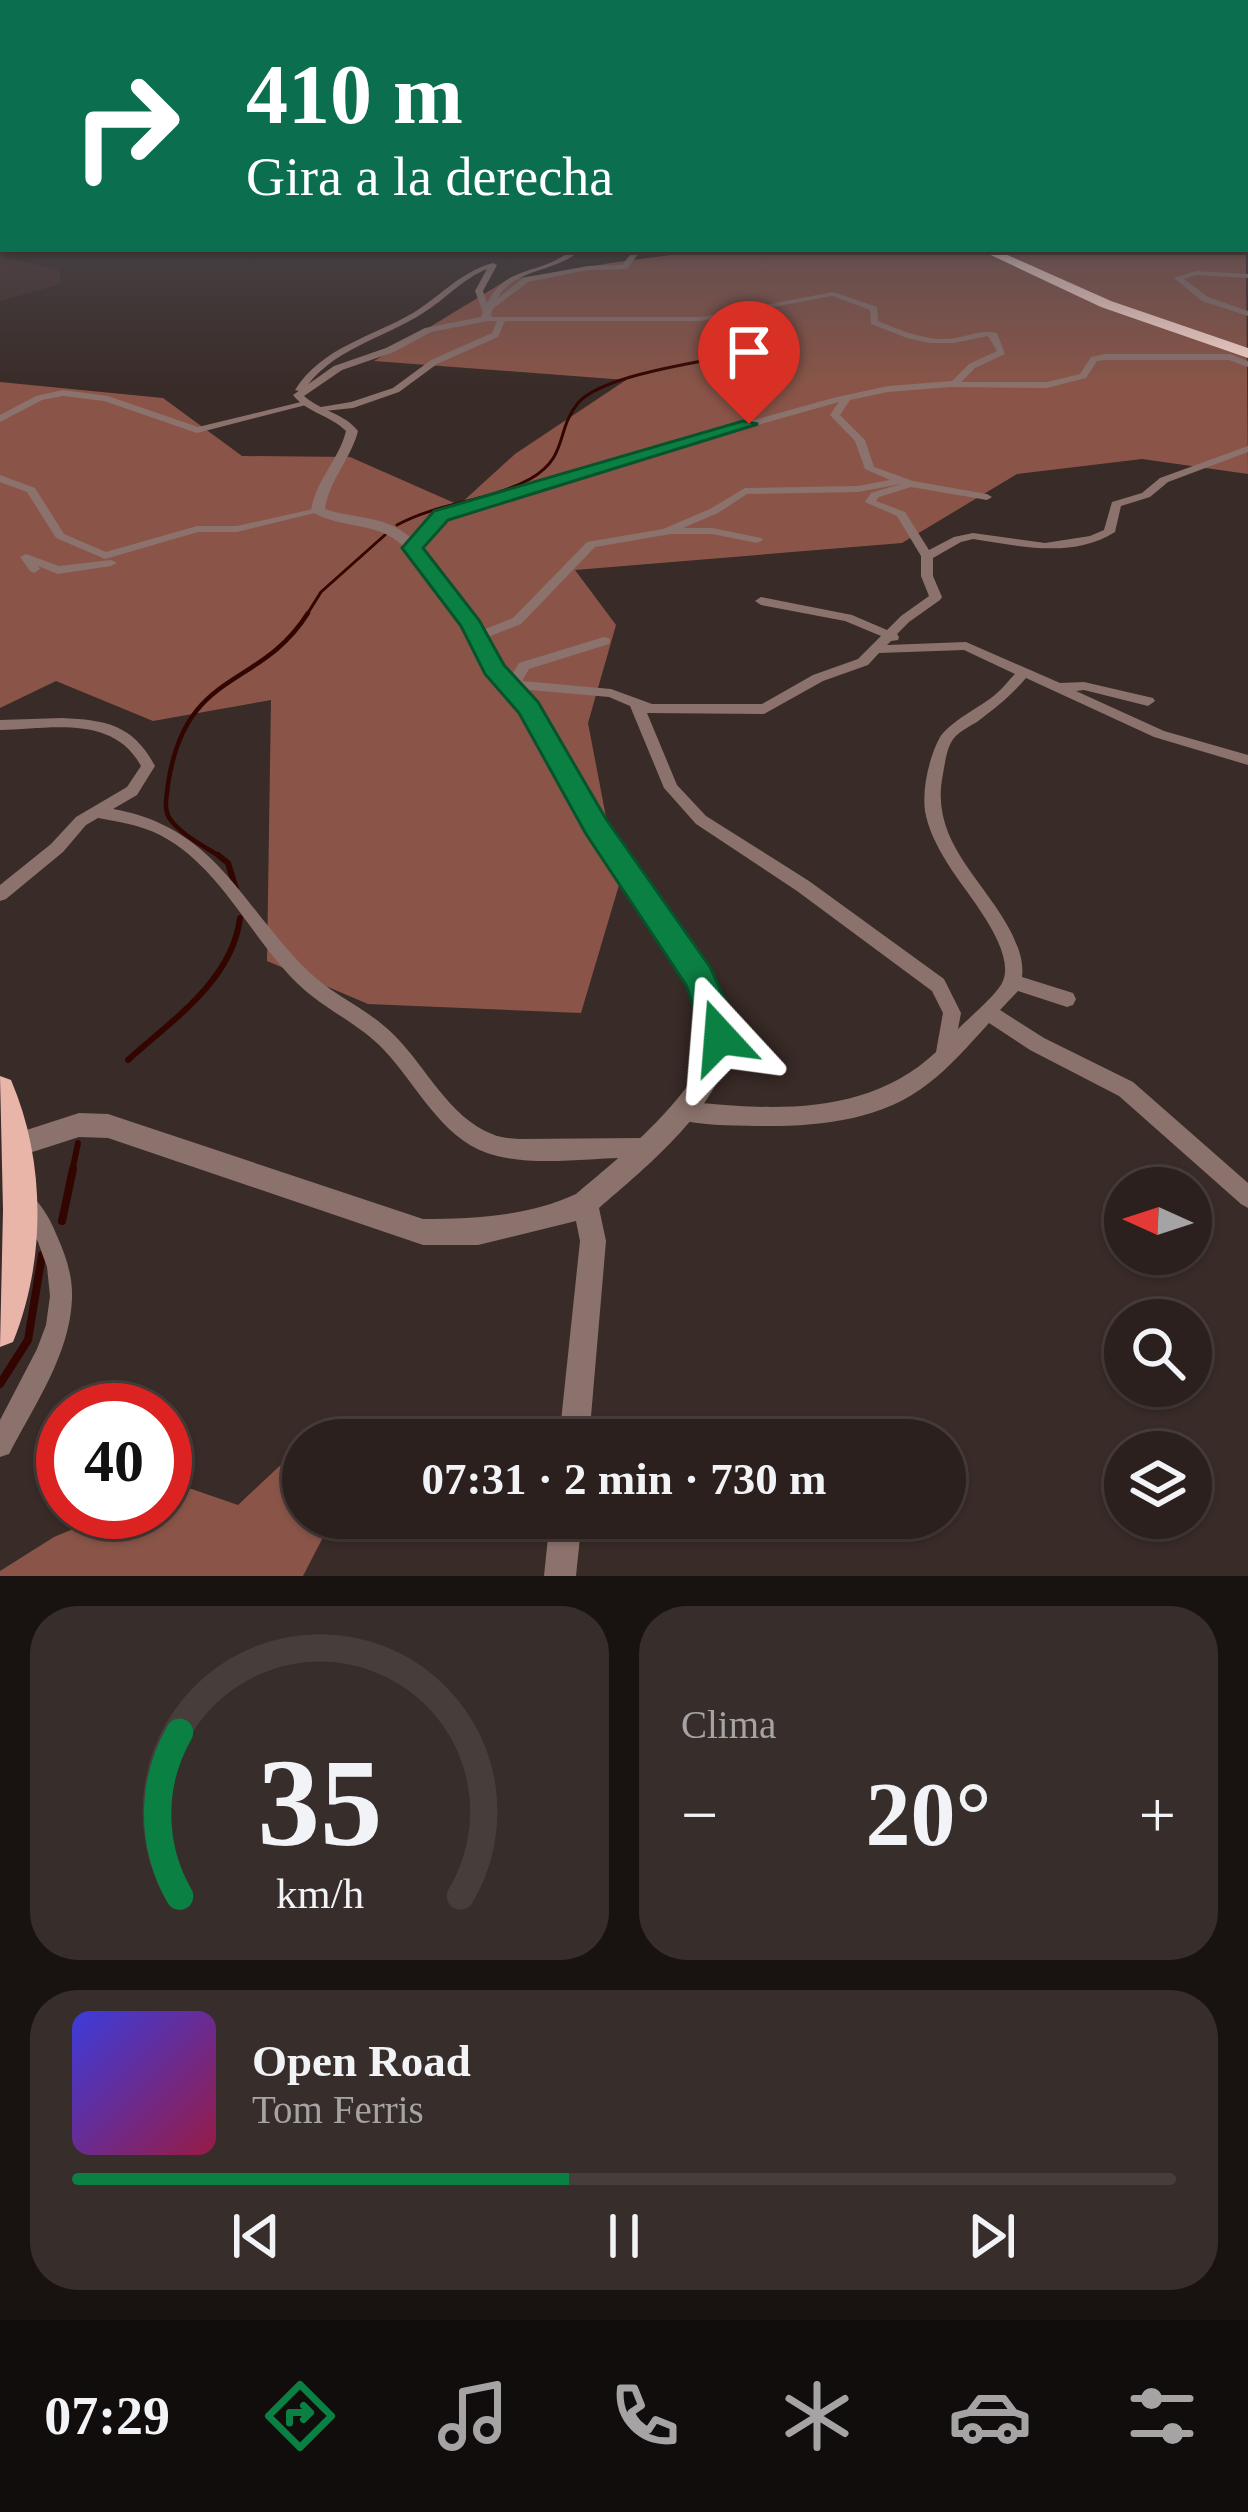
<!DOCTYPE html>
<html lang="es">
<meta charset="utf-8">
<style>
body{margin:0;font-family:Georgia,serif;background:#372d2a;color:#f1f3f6;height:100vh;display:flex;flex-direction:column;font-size:45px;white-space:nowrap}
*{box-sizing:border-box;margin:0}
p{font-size:39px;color:#a6a3a4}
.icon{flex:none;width:66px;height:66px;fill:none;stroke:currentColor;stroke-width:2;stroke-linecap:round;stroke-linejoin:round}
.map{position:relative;height:1576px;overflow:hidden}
.sheet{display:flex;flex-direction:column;gap:30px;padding:30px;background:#181210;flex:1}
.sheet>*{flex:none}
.guide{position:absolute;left:0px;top:0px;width:1248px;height:252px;box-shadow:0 3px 9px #0004,0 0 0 3px #473e3b;background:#0b6e4f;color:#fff;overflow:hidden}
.needle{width:78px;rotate:273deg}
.buttons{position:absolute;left:1104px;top:1167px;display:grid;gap:24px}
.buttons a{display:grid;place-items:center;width:108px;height:108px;border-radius:50%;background:#2b201d;box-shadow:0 3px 9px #0004,0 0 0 3px #473e3b;font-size:60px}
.speed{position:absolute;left:36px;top:1383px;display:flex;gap:24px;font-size:60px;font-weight:700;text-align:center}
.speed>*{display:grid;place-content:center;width:156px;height:156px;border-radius:50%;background:#2b201d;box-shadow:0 3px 9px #0004,0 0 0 3px #473e3b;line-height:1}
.speed .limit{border:18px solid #d22;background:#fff;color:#111}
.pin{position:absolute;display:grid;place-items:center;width:102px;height:102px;color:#fff;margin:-123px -51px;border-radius:50% 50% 50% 0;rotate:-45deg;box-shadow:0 0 12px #0007}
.pin .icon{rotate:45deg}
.me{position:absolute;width:132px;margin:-66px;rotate:341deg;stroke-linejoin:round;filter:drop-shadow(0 0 9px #0008)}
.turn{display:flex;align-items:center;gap:42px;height:252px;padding:0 48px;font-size:54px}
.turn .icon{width:156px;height:156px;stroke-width:2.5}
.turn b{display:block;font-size:84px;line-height:102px}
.big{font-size:90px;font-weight:800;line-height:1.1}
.sheet .tile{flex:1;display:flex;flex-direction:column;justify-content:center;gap:18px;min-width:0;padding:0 42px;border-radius:48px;background:#372d2a}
.sheet .dial{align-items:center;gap:0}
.dial svg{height:312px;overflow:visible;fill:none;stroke:#473e3b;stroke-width:7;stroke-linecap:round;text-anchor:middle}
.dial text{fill:#f1f3f6;stroke:none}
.song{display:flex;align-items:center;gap:36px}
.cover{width:144px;height:144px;border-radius:18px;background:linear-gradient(135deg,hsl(240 70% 55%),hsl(340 70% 35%))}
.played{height:12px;border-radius:6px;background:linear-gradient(90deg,#0b8043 45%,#473e3b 45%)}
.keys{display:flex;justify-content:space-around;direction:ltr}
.heat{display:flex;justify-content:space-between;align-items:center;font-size:66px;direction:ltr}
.sheet .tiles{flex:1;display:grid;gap:30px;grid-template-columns:1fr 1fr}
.tile:last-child{grid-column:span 2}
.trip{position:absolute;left:282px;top:1419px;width:684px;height:120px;border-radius:60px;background:#2b201d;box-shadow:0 3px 9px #0004,0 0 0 3px #473e3b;font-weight:800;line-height:120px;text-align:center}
.tabs{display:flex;height:192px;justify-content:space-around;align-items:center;background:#110d0c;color:#a6a3a4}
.tabs .icon{width:84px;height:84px}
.tabs .selected{color:#0b8043}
.tabs b{font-size:54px;color:#f1f3f6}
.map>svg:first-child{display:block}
</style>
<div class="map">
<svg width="1248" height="1576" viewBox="0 0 1248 1576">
<rect width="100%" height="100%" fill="#392b27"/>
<path fill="#46312c" d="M0,255L59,270L61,284L0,301Z"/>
<path fill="#8a5548" d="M1245,169L1248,474L1142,459L1017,474L902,543L575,570L616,625L588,723L619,885L581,1013L368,1004L267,961L271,700L153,721L56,681L0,708V382L163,398L242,456L350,457L459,505L515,454L626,380L374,361L507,280L617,262L718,249H1245Z
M303,1444V1518H333L303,1576H0V1571L54,1537L114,1512H165V1491L180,1485L238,1505Z"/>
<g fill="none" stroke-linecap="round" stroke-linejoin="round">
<path stroke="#330500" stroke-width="3" d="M397,525C439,502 488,502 530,479C569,457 555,431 578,403C604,373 715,360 756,351
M306,616L321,592L386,534"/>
<path stroke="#330500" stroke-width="4.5" d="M222,858C206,847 181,835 170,819C163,809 167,796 168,784C186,667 259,691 308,613"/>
<path stroke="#330500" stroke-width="6" d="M218,855L228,863L236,889
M128,1060C172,1020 232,981 240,918
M72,1172L78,1143"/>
<path stroke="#330500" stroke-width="8" d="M62,1221L73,1169
M0,1384L28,1340L42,1255"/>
<path fill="#8c726c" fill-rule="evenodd" d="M1245,169H1248V172L1245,171Z
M3,177V181L0,182V178Z
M1245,198L1248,199V203L1245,202Z
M3,242V247L0,248V243Z
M635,249H642L627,269L588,270L528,282L490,311L492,317H701L833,292L877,307L878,321C900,330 923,340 947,339C965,338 979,329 997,333L1005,354L975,368L961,382H1047L1080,374L1091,357L1105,354H1230L1248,361V367L1229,360H1105L1097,361L1086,378L1047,388L950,387L888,392L850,400L840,415L865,440L874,467L913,481L987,494L992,497L987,500L911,487L879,497L876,501L905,512L929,550L954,537L973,533L1045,543L1090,536L1104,530L1112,502L1142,493L1160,478L1248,446V452L1168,482L1150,497L1121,506L1115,532C1073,559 1019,546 973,539L961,542L933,558V576L942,597L940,600L909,622L897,634L899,637L898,640L891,641L887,645L966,642L1060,683L1084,682L1153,698L1155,701L1148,706L1084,690L1076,691L1164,731L1248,755V765L1154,737L1026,678C1011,696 995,708 977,722C970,726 959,732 954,738C947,746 945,763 943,774C929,841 983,878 1011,932C1018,947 1024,960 1022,977L1073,993L1076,999L1073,1005L1067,1007L1018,991L1000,1010L1044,1038L1133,1082L1248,1183V1208L1241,1204L1119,1096L1030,1050L989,1023C970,1044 951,1066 929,1083C882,1121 816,1127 757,1126C730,1125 699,1126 673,1118L670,1111L673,1104L680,1101C769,1110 866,1118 936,1052L943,1013L932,991L797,891L696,824L664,788L630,706L609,697L508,688L501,684L509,680L519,663L604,637L609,638L610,641L609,644L529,669L522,681L611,689L652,704H762L813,675L858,659L881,636L845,621L761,605L755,601L761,597L852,615L887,630L901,616L929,596L921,576V556L897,516L865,502L871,493L901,484L858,492L747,494L718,513L683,528H712L761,538L763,540L757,543L712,534H671L595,547L521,624L478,641L473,640V634L513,618L587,542L663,529L710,509L745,488L858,486L890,480L865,469L855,441L830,415L839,402L580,475L526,496L445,518L416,550H408L406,548L437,514L518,492L572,471L833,398L888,386L952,381L969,364L997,351L988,336L954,343H929L907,338L871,324L870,310L832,296L701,321H505L498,337L437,364L399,392L353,408L315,412V408L351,402L393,388L431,360L492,333L497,321H482L485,317L475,291L487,269C462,279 446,299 423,313C383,339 330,349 303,392L295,390C322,347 372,337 413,313C441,296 460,272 493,263L497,265L483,291L488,306L523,278L588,266L622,265ZM964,650L1015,674C1009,680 1003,688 996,694C981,707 948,722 939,739C929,758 922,789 925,811C928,829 937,846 946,861C962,889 1019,950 1002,983C996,995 969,1018 958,1029L961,1013L944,979L809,881L706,816L677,785L647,713L764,714L823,681L868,665L879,653Z
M1196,271L1248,274V278L1196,275L1184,279L1208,297L1248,311V316L1202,301L1174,278Z
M63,390L108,396L198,427L305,401L310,404L197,433L104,401L63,396L42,400L0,422V415L36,396Z
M0,475L35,488L64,534L106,552L197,526H237L318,508L323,511L237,532H198L105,559L56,538L27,492L0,482Z
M26,554L59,566L111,560L117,563L111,566L58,574L38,566L40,569L34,573L30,571L20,557Z
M62,718C107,720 133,725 155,766L137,795L113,809C216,827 240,904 307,970C333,996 369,1009 395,1036C426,1067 449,1117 492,1134C500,1138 510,1138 519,1139L643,1138L650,1141L653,1148L650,1155L643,1158C595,1156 533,1169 487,1153C440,1136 417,1085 384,1050C359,1023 323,1009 297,983C250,937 220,866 160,835C140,825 120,822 98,818L86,825L63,852L6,899L0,901V885L51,844L76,817L127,787L141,766C113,714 49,729 0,730V720Z
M25,1191C39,1199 51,1220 57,1236C66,1256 73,1277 72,1299C70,1354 34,1406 9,1454L0,1457V1420L37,1349L46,1325L50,1296L47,1267L38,1242L14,1202L18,1195Z"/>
<path fill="#8c726c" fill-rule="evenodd" d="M573,249H582C559,271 520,268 501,293C494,301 493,312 488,321L431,332L394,352L342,370L304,396C321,411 344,413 358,431C351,459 329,480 325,509C354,519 385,515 410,537C449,572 472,620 499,663C511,684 531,699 545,719C566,752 581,789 603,822C636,872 735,981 731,1039C726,1103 644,1169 599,1208L606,1241L589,1440H559L580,1241L576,1221L478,1245H423L108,1138L79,1137L17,1157L8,1154L5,1145L8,1136L79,1113L108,1114L423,1219C474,1219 529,1216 576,1194C614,1162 706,1089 709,1037C711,981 617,876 586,826C566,793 551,756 530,723C518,704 501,691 489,673C460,630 441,582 403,546C376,520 340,530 311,511C315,481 339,460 346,431C330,415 307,413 293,395L334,366L386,348L425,328L481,317C501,260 535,280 573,249Z
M550,1518H582L576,1576H544Z"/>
<path fill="#e9b5a9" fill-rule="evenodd" d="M0,1076L11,1080C46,1161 46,1261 13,1342L0,1347L3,1210Z"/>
<path fill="#fdd7ce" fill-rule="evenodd" d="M978,249H994L1111,301L1248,348V358L1101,307Z"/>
</g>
<linearGradient id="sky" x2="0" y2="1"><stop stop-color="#1f1815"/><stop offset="0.43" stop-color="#4e4a52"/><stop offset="1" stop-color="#4e4a52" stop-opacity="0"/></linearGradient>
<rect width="1248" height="389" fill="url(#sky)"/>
<path fill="#0b8043" stroke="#07532c" stroke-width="3" d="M743,421L758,424L448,520L423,548L479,620L504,665L538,702L606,819L710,967L735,1021L732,1048L720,1052L708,1048L686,985L586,834L519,713L485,674L461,626L402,548L434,511Z"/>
</svg>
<div class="buttons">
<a><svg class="needle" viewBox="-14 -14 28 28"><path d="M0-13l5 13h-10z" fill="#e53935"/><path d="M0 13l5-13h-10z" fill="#a6a3a4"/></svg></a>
<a><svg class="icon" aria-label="search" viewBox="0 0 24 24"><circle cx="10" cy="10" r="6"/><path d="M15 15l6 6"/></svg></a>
<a><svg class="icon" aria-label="layers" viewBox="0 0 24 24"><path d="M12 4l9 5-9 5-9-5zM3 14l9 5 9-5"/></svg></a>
</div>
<div class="speed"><div class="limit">40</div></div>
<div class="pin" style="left:749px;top:424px;background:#d93025"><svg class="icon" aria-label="arrive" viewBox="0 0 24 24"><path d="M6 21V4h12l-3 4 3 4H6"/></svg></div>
<svg class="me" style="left:720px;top:1037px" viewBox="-20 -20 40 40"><path d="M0-17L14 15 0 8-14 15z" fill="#0b8043" stroke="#fff" stroke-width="4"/></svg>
<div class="trip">07:31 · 2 min · 730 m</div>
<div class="guide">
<div class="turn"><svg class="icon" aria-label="right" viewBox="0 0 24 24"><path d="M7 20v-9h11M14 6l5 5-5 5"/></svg><div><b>410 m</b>Gira a la derecha</div></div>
</div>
</div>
<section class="sheet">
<div class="tiles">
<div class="tile dial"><svg viewBox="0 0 100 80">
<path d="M14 69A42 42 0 1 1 86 69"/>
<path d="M14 69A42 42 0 0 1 14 27" stroke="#0b8043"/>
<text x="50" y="56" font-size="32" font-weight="700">35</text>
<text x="50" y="72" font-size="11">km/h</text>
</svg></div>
<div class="tile"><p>Clima</p>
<div class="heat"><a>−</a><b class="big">20°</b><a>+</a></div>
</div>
<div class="tile">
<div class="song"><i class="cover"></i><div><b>Open Road</b><p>Tom Ferris</p></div></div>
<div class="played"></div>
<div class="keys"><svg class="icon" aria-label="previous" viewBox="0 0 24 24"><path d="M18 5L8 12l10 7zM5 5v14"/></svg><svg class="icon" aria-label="pause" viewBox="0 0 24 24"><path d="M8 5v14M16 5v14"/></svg><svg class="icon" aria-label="next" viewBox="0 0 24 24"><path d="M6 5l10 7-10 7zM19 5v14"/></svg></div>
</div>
</div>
</section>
<nav class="tabs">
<b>07:29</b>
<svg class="icon selected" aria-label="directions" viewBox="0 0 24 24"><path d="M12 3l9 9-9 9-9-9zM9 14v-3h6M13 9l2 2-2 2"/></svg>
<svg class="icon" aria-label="music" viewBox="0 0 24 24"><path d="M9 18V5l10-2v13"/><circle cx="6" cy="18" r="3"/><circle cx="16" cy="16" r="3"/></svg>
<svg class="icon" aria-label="phone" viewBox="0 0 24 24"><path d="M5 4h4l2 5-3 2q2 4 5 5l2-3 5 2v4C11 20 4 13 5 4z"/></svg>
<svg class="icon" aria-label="climate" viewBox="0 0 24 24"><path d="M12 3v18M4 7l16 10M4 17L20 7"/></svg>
<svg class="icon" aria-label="car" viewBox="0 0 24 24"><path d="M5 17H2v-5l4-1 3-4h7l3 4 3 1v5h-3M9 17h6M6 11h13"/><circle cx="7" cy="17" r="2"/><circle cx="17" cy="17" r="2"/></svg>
<svg class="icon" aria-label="filters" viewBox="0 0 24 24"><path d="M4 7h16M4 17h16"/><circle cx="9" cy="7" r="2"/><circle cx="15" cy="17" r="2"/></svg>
</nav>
